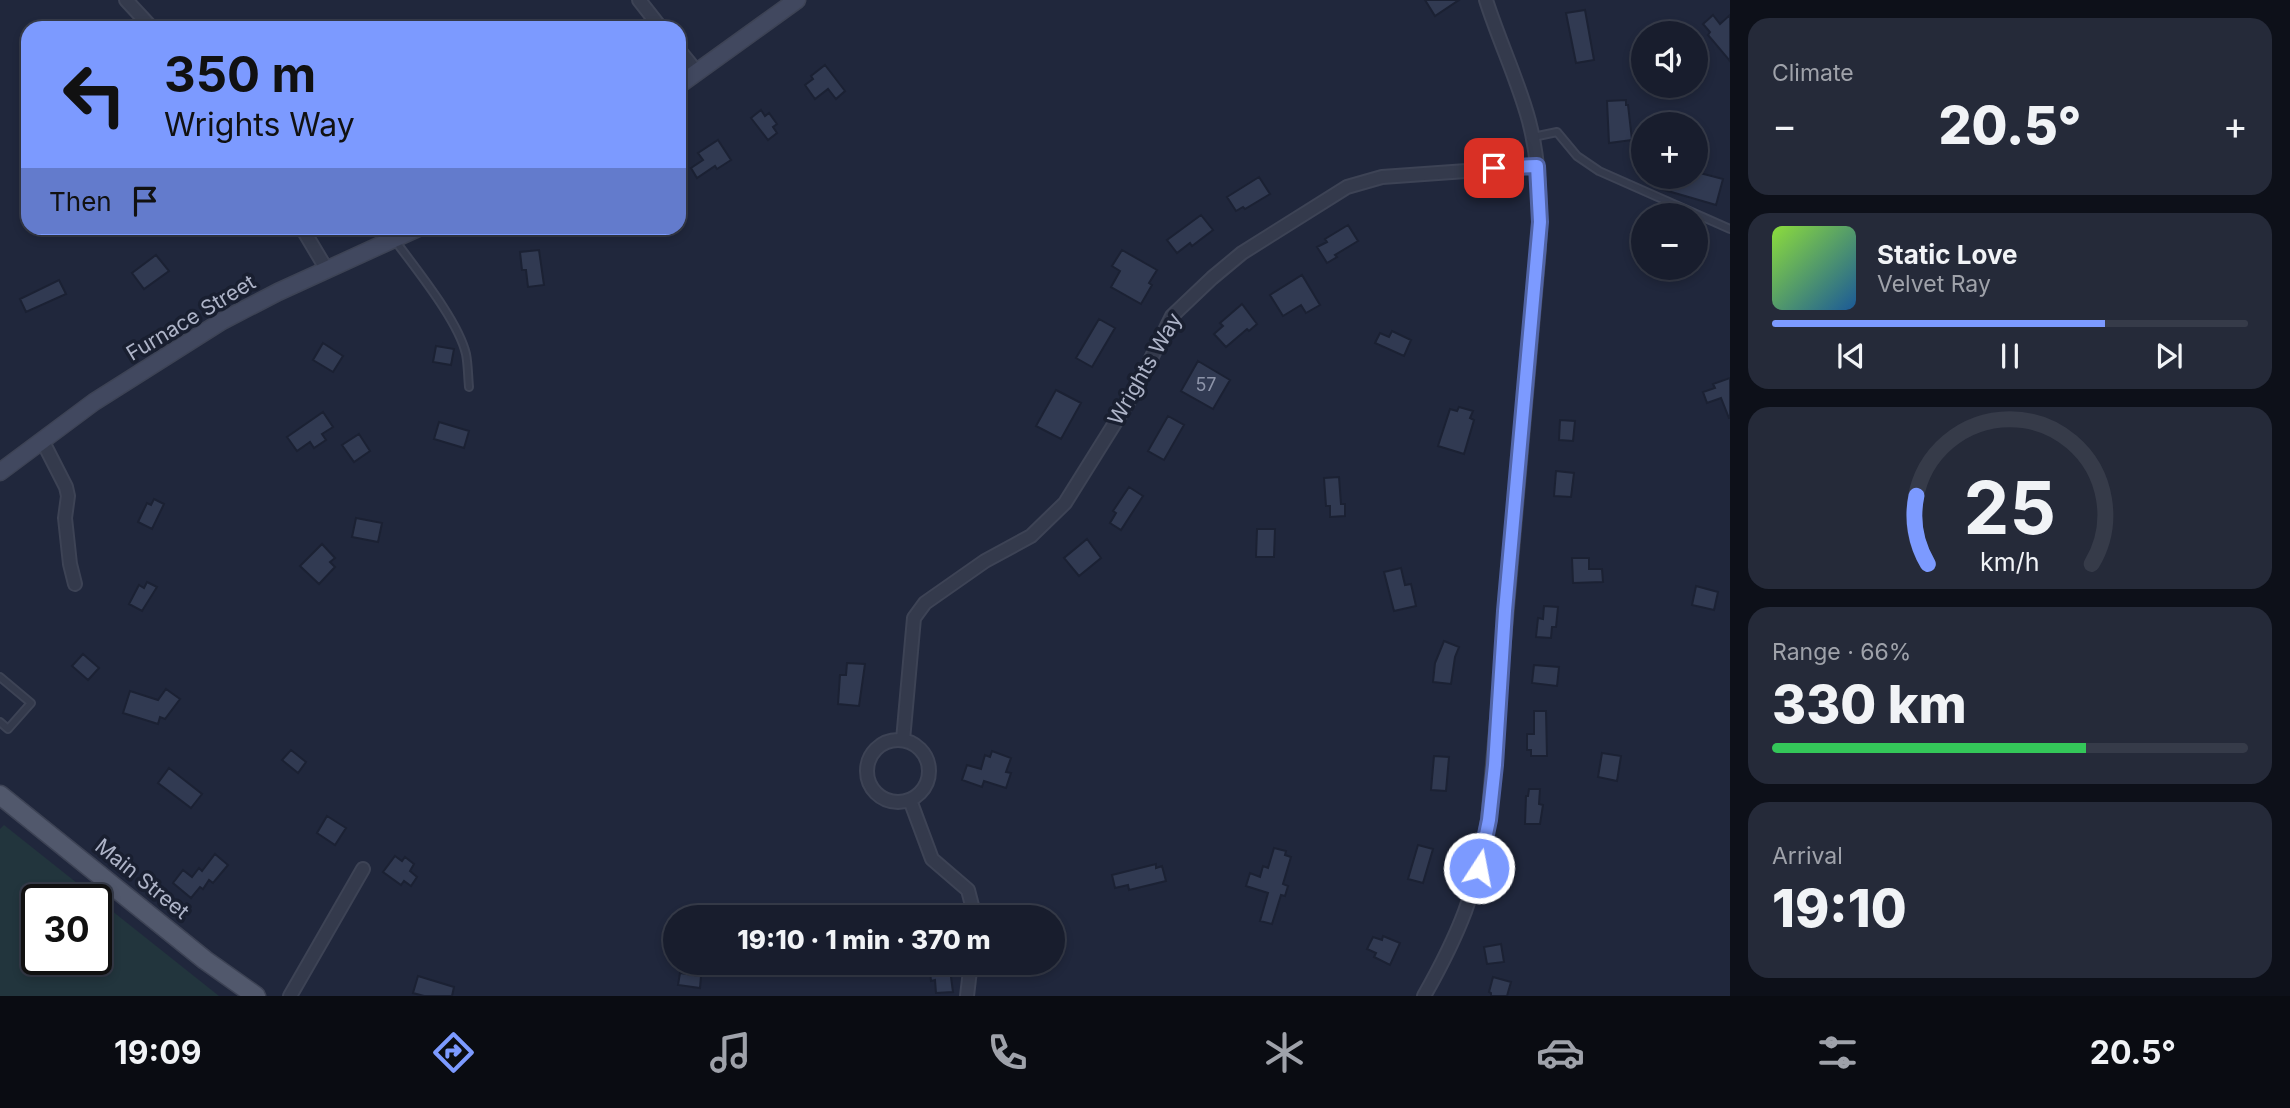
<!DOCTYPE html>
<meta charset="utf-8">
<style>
body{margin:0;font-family:Inter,sans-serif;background:#252a39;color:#f1f3f6;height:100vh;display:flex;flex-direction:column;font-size:26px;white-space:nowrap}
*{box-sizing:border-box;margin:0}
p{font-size:23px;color:#9fa2aa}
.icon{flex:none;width:38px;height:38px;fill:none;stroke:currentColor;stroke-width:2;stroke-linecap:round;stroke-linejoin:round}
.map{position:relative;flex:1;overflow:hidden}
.details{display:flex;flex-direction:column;gap:18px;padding:18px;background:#0d1019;width:560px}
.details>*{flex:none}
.hud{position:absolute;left:21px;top:21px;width:665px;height:214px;border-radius:21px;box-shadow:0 4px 10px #0003,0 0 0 2px #363b49;background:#7c9aff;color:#111;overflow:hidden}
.tools{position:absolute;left:1631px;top:21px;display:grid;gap:14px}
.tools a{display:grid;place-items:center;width:77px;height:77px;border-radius:50%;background:#181d2d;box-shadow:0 4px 10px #0003,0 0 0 2px #363b49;font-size:35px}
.speed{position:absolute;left:21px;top:884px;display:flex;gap:14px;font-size:35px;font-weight:700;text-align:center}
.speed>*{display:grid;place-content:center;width:91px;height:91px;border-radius:50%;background:#181d2d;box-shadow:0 4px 10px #0003,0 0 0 2px #363b49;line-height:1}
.speed .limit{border:4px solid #111;border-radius:10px;background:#fff;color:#111}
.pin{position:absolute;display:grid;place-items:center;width:60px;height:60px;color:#fff;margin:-30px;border-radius:14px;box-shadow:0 4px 10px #0006}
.me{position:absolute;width:77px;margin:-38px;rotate:11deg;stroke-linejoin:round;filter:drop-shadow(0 0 5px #0008)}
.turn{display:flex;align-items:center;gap:24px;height:147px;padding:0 28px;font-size:32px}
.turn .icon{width:91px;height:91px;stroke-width:2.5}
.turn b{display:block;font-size:49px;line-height:60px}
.then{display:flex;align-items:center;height:66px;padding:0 28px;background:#0003;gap:14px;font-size:26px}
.big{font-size:52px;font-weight:800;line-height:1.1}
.details .card{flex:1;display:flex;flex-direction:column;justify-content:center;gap:10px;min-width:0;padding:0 24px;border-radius:21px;background:#252a39}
.details .dial{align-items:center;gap:0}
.dial svg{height:182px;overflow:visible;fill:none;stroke:#363b49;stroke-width:7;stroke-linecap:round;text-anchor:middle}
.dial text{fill:#f1f3f6;stroke:none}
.song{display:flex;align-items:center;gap:21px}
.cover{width:84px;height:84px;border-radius:10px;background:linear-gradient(135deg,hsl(90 70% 55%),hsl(210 70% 35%))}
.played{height:7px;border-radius:4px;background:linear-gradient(90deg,#7c9aff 70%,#363b49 70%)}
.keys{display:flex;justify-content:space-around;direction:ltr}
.heat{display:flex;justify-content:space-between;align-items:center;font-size:38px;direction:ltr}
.charge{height:10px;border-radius:5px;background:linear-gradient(90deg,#34c759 66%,#363b49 0)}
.trip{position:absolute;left:663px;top:905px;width:402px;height:70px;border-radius:35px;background:#181d2d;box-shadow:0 4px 10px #0003,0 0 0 2px #363b49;font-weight:800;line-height:70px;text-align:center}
.tab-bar{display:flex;height:112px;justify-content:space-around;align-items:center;background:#0a0c12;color:#9fa2aa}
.tab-bar .icon{width:49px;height:49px}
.tab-bar .current{color:#7c9aff}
.tab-bar b{font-size:32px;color:#f1f3f6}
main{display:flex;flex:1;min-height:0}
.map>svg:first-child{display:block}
</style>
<main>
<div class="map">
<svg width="1730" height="996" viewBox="0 0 1730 996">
<rect width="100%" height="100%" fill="#20273c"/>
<path fill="#22353d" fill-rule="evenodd" d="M4,825L219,996H0V829ZM37,900H96V959H37Z"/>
<path fill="#313a52" stroke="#1b2133" stroke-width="2" d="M1425,0H1459L1435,16Z
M1585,10L1594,60L1576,63L1566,13Z
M1713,15L1720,24L1730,15V61L1708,35L1710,32L1703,24Z
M825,65L845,91L836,99L828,89L815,99L805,85L813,79L811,76Z
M1626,100V105H1628L1632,140L1609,143L1607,101Z
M761,110L765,116L769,113L777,124L773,127L777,133L768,140L751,118Z
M718,140L731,160L717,169L715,166L697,178L691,168L703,160L698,153Z
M1696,172L1723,179L1716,205L1661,189L1665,177H1696Z
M1259,177L1270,194L1245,209L1243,207L1236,211L1227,197Z
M1201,215L1213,230L1192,246L1190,243L1177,253L1167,240Z
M1348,225L1358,241L1335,255L1337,257L1327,263L1317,247L1327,242L1325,239Z
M539,250L544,285L528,287L526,270H522L520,252Z
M1122,250L1157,270L1149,283L1152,285L1141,304L1111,287L1120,271L1112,266Z
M156,255L169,271L144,289L132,273Z
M1302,275L1320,305L1306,313L1301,305L1283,316L1270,295Z
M59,280L66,294L26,312L20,299Z
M1242,304L1257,324L1249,331L1247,329L1226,347L1214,334L1223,326L1220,323Z
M1099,319L1115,328L1092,367L1076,358Z
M1392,331L1411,340L1404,356L1375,343L1380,333L1389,337Z
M323,343L343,356L333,372L313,360Z
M436,346L454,349L451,365L433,362Z
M1198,361L1230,380L1213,409L1181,391Z
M1730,378V418H1729L1721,398L1707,403L1703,392L1715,388L1713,384Z
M1056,390L1081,403L1061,439L1036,426Z
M1459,407L1473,411L1470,418L1474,420L1464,454L1438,446L1450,409L1457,411Z
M323,412L333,427L322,434L326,440L314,448L310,442L297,451L287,437Z
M1168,416L1184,425L1164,460L1148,451Z
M1560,420L1575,421L1573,441L1559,440Z
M439,422L469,431L464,448L434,439Z
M359,434L370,451L354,462L342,445Z
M1556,471L1574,473L1571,497L1554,496Z
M1339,477L1341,504H1345V516L1330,517V506H1326L1324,478Z
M1129,487L1143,496L1121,530L1110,523L1116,513L1113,511Z
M154,499L164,504L152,529L138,522L147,503L151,505Z
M356,518L382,523L378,542L352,537Z
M1257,529H1275L1274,557H1256Z
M1087,539L1101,558L1079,576L1064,558Z
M322,544L335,558L330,562L335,567L319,584L300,566Z
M1572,558H1589V569H1602L1603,582L1573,583Z
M1401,568L1405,585L1411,584L1416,606L1394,611L1384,572Z
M147,582L157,587L142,611L129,604L139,585L144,588Z
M1696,586L1718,592L1714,610L1692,605Z
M1544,606L1558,607L1556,627H1552L1551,638L1536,637L1538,618L1543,619Z
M1444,641L1459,647L1455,657L1451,684L1433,682L1435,663Z
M83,654L99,668L88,680L72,666Z
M847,663L865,664L859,706L838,704L840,675H846Z
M1534,665L1559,667L1557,686L1532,683Z
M166,689L180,699L165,719L160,717L158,724L123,713L130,691L158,700Z
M1534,711H1546L1547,756H1531V750H1527V734H1534Z
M291,750L306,762L298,773L282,760Z
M992,751L1011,758L1006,772L1011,773L1006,788L984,781L982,787L962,780L967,765L981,769L985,755L990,757Z
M1602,753L1621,756L1617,781L1598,777Z
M1434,756L1449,757L1446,791L1431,790Z
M169,768L202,794L191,808L158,783Z
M1529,789H1540L1539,804L1543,805L1540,824H1525L1526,796H1528Z
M327,816L346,828L335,845L317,833Z
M1418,845L1433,849L1423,883L1408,879Z
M1274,848L1286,851L1285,855L1291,857L1283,884L1288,886L1285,896L1281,895L1272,924L1260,921L1268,893L1246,886L1250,873L1260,877L1263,866L1268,868Z
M215,854L228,865L213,883L209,880L203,889L200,887L191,898L173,883L183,870L192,877L199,868L202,871Z
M395,856L402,861L405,857L414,864L410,871L417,877L411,886L404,881L401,885L383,872Z
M1156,864V868L1162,866L1166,881L1129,890L1128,885L1115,888L1112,875Z
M1383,936L1400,943L1390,965L1374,957L1376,953L1367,949L1373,937L1382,940Z
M1501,944L1504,962L1487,964L1484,947Z
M929,962H949L953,992L936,993L935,980L931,981Z
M680,973L701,976L700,988L678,985Z
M418,976L454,987L452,996H424L413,993Z
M1493,977L1511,982L1507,996H1491V993L1489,992Z"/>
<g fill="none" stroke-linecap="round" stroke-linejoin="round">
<defs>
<path id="lane" d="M1533,137L1557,132L1577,156L1599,171L1730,229
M394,239C415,268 458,320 466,354C468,364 468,376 469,387
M0,677L31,703L8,729L0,722"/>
<path id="street" d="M126,0L152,28
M639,0L661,28
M679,50L697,72
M302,228L327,270
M42,440L66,487L68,496L65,518L70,564L75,584
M867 771a31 31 0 1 1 62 0a31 31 0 1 1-62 0Z
M903,740L914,618L925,603L985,561L1031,536L1065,503L1135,391L1172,316L1212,278L1242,253L1347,187L1382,177L1537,166
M910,800L932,859L968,890L975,917
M290,996L363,869
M967,996L971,962
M1424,996C1458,936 1478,889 1488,820L1539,249C1541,206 1540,163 1529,121C1518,80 1499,41 1486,0"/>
<path id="secondary" d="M679,85L797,0
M0,472L94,402L222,321L278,292L418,228"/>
<path id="primary" d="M0,795L205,960L256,996"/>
</defs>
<use href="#lane" stroke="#3d4355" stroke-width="10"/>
<use href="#street" stroke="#3d4355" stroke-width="16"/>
<use href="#secondary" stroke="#3d4355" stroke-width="19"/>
<use href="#primary" stroke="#3d4355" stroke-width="21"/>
<use href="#lane" stroke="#343a4c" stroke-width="6"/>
<use href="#street" stroke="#343a4c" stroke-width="12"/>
<use href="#secondary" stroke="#41485f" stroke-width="16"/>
<use href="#primary" stroke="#51586c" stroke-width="18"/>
</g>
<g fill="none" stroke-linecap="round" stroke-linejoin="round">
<defs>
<path id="route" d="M1479,868L1489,820L1495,765L1505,611L1540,222L1537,166L1494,168"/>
</defs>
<use href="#route" stroke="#5164a6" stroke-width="18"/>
<use href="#route" stroke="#7c9aff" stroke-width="12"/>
</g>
<g text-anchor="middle" stroke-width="7" stroke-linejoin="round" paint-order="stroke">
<g font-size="18" fill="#8d94a9">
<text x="1206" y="391">57</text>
</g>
<g font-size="21" fill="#aeb4c8" stroke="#191f30">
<text transform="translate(191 318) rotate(-31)" y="7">Furnace Street</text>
<text transform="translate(1145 369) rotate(-60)" y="7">Wrights Way</text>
<text transform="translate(142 879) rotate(39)" y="7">Main Street</text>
</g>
</g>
</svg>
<div class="tools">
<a><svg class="icon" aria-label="sound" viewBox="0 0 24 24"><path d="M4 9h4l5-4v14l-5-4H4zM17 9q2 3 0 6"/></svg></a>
<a>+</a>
<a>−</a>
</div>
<div class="speed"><div class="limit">30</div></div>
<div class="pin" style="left:1494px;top:168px;background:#d93025"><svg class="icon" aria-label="arrive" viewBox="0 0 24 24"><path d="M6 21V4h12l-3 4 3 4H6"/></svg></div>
<svg class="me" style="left:1479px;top:868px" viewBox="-20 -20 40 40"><circle r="17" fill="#7c9aff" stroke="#fff" stroke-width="3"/><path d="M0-11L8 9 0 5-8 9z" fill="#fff"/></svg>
<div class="trip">19:10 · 1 min · 370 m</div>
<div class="hud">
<div class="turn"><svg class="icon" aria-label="left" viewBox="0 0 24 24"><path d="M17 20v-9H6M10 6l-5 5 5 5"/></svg><div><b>350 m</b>Wrights Way</div></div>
<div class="then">Then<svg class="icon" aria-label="arrive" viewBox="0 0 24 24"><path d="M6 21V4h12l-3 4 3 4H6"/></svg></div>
</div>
</div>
<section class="details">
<div class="card"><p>Climate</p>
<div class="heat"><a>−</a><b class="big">20.5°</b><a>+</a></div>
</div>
<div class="card">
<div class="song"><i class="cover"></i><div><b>Static Love</b><p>Velvet Ray</p></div></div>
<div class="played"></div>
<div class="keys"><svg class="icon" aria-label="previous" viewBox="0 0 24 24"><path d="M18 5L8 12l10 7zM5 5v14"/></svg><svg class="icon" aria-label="pause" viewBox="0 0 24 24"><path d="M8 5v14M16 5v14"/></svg><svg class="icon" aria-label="next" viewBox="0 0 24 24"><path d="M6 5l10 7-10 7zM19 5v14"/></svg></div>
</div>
<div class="card dial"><svg viewBox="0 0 100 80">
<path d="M14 69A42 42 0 1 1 86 69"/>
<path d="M14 69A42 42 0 0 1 9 39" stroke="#7c9aff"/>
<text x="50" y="56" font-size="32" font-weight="700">25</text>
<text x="50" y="72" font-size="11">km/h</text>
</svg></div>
<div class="card"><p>Range · 66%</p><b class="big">330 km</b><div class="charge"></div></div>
<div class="card"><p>Arrival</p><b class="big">19:10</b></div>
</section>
</main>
<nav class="tab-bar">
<b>19:09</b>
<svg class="icon current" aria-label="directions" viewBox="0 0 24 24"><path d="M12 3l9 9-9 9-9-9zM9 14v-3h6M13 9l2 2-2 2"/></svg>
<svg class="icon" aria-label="music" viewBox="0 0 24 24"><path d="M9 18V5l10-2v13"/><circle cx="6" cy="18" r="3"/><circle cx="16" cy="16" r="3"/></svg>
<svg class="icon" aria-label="phone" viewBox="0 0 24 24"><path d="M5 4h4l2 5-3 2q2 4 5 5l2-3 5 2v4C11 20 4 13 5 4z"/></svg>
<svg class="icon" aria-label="climate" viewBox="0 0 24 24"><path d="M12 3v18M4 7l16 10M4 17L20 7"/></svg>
<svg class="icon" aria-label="car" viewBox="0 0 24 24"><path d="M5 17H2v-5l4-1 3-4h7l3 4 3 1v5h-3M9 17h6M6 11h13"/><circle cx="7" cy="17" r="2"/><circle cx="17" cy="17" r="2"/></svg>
<svg class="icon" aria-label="filters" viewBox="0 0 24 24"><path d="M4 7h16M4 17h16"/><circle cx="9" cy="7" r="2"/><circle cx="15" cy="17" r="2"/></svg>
<b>20.5°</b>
</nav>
